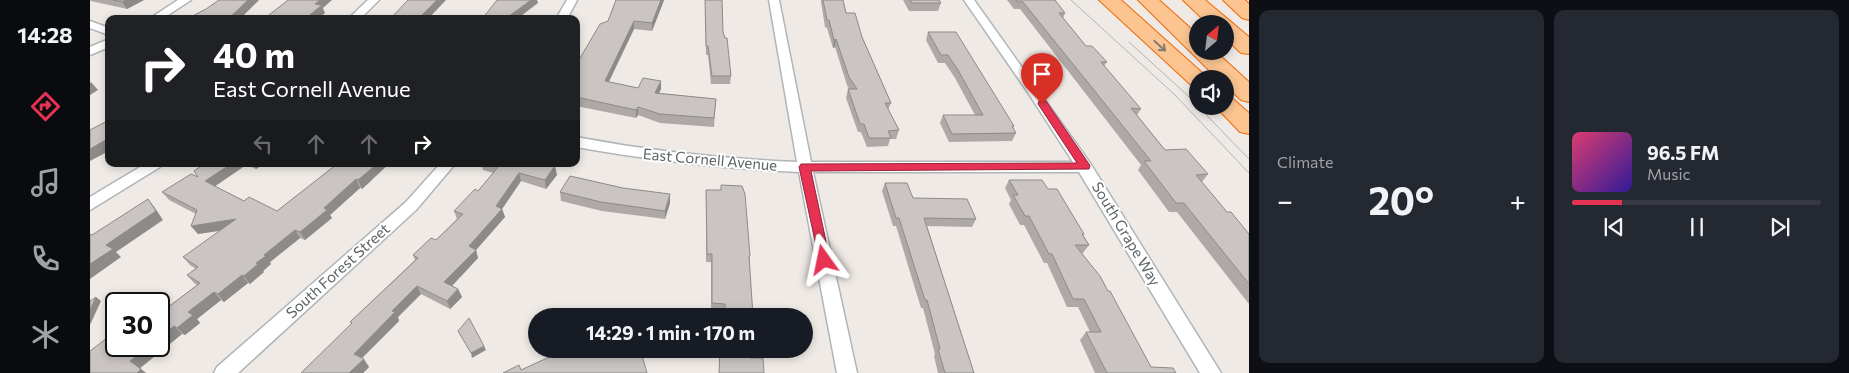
<!DOCTYPE html>
<meta charset="utf-8">
<style>
body{margin:0;font-family:Commissioner,sans-serif;background:#242831;color:#f1f3f6;height:100vh;display:flex;flex-direction:column;font-size:19px;white-space:nowrap}
*{box-sizing:border-box;margin:0}
p{font-size:16px;color:#9ea1a6}
.icon{flex:none;width:28px;height:28px;fill:none;stroke:currentColor;stroke-width:2;stroke-linecap:round;stroke-linejoin:round}
.map{position:relative;flex:1;overflow:hidden}
.panel{display:flex;flex-direction:column;gap:10px;padding:10px;background:#0d0f14;width:600px}
.panel>*{flex:none}
.banner{position:absolute;left:15px;top:15px;width:475px;height:152px;border-radius:10px;box-shadow:0 2px 8px #0003;background:#202124;color:#fff;overflow:hidden}
.needle{width:32px;rotate:28deg}
.controls{position:absolute;left:1099px;top:15px;display:grid;gap:10px}
.controls a{display:grid;place-items:center;width:45px;height:45px;border-radius:50%;background:#171b24;box-shadow:0 2px 8px #0003;font-size:25px}
.speed{position:absolute;left:15px;top:292px;display:flex;gap:10px;font-size:25px;font-weight:700;text-align:center}
.speed>*{display:grid;place-content:center;width:65px;height:65px;border-radius:50%;background:#171b24;box-shadow:0 2px 8px #0003;line-height:1}
.speed .limit{border:2px solid #111;border-radius:8px;background:#fff;color:#111}
.pin{position:absolute;display:grid;place-items:center;width:42px;height:42px;color:#fff;margin:-51px -21px;border-radius:50% 50% 50% 0;rotate:-45deg;box-shadow:0 0 5px #0007}
.pin .icon{rotate:45deg}
.me{position:absolute;width:55px;margin:-28px;rotate:348deg;stroke-linejoin:round;filter:drop-shadow(0 0 4px #0008)}
.turn{display:flex;align-items:center;gap:18px;height:105px;padding:0 25px;font-size:22px}
.turn .icon{width:65px;height:65px;stroke-width:2.5}
.turn b{display:block;font-size:35px;line-height:42px}
.lanes{display:flex;align-items:center;height:48px;padding:0 25px;background:#0003;justify-content:center;gap:25px;direction:ltr}
.lanes .off{opacity:.35}
.big{font-size:38px;font-weight:700;line-height:1.1}
.panel .tile{flex:1;display:flex;flex-direction:column;justify-content:center;gap:8px;min-width:0;padding:0 18px;border-radius:10px;background:#242831}
.song{display:flex;align-items:center;gap:15px}
.cover{width:60px;height:60px;border-radius:8px;background:linear-gradient(135deg,hsl(340 70% 55%),hsl(250 70% 35%))}
.played{height:5px;border-radius:2px;background:linear-gradient(90deg,#e63354 20%,#363941 20%)}
.keys{display:flex;justify-content:space-around;direction:ltr}
.heat{display:flex;justify-content:space-between;align-items:center;font-size:28px;direction:ltr}
.panel .tiles{flex:1;display:grid;gap:10px;grid-template-columns:repeat(2,1fr)}
.trip{position:absolute;left:438px;top:308px;width:285px;height:50px;border-radius:25px;background:#171b24;box-shadow:0 2px 8px #0003;font-weight:700;line-height:50px;text-align:center}
main{display:flex;flex:1;min-height:0}
.tab-bar{display:flex;flex-direction:column;width:90px;justify-content:space-around;align-items:center;background:#090b0e;color:#9ea1a6}
.tab-bar .icon{width:35px;height:35px}
.tab-bar .active{color:#e63354}
.tab-bar b{font-size:22px;color:#f1f3f6}
.map>svg:first-child{display:block}
</style>
<main>
<nav class="tab-bar">
<b>14:28</b>
<svg class="icon active" aria-label="directions" viewBox="0 0 24 24"><path d="M12 3l9 9-9 9-9-9zM9 14v-3h6M13 9l2 2-2 2"/></svg>
<svg class="icon" aria-label="music" viewBox="0 0 24 24"><path d="M9 18V5l10-2v13"/><circle cx="6" cy="18" r="3"/><circle cx="16" cy="16" r="3"/></svg>
<svg class="icon" aria-label="phone" viewBox="0 0 24 24"><path d="M5 4h4l2 5-3 2q2 4 5 5l2-3 5 2v4C11 20 4 13 5 4z"/></svg>
<svg class="icon" aria-label="climate" viewBox="0 0 24 24"><path d="M12 3v18M4 7l16 10M4 17L20 7"/></svg>
</nav>
<div class="map">
<svg width="1159" height="373" viewBox="0 0 1159 373">
<rect width="100%" height="100%" fill="#efeae5"/>
<g fill="none" stroke-linecap="round" stroke-linejoin="round">
<defs>
<path id="minor" d="M88,0H101L72,19H59Z
M278,0H289L270,19H258Z
M477,0H487L477,19H466Z
M679,0H689L721,162H983L937,91L874,0H884L1000,163L1131,373H1110L989,172H723L767,373H747L709,172C634,169 560,160 486,147V137C560,151 632,159 707,162Z
M0,21L19,28V35L0,28Z
M19,39V47L0,55V47Z
M55,164H72L70,167L0,210V197Z
M350,164H365L326,210L148,373H124L127,367L316,202Z"/>
<path id="motorway" d="M1009,0H1031L1119,79H1108V86L1100,84Z
M1048,0H1069L1108,35V51H1125L1159,82V102L1151,100L1135,85V79H1128Z
M1093,0H1115L1159,37V54L1151,53L1135,38V24H1118Z
M1133,0H1155L1159,4V20L1152,18Z
M1135,97L1143,99L1159,113V134L1150,132L1125,106H1135Z"/>
</defs>
<use href="#minor" stroke="#b0b5b7" stroke-width="3"/>
<use href="#motorway" stroke="#f06904" stroke-width="2"/>
<use href="#minor" fill="#fff" fill-rule="evenodd"/>
<use href="#motorway" fill="#fbc490" fill-rule="evenodd"/>
<path stroke="#b3b4b5" stroke-width="1" d="M981,0L1085,95L1159,173
M1039,42L1096,94L1159,159"/>
</g>
<path fill="#aea9a7" d="M0,0H54L37,9L1,1Z
M526,0H574L562,31L544,29L519,82L548,88L571,81V89L569,93L626,99L624,127L570,123L548,115L546,118L486,106V65L518,21Z
M615,0H632L633,32L641,76L640,84H621L618,55H616Z
M731,0H753L756,13L772,37L801,103L798,110L809,130L806,139H800L798,146L777,147L771,132H768L756,98L758,89H759L757,85L745,47L743,48L737,28L735,27L731,2Z
M813,0H849L851,3L848,11H819Z
M917,0H965L975,13L973,18L996,46L1017,62L1014,66L1051,109L1047,115L1075,150L1118,174L1112,182L1137,212L1159,234V304L1087,212H1079L1048,170L1051,165L930,9H924Z
M838,32L924,126L923,128L926,133L922,141L859,142L850,123L853,115H885L865,78L855,63H848L836,40Z
M114,164H174L166,169L156,165L125,186L154,201L187,211L247,164L281,181L272,189L270,188L240,215L242,218L215,240L210,238L180,262L181,264L173,271L174,272L160,284L158,283L134,302L131,300L107,319L110,323L95,335L92,334L50,368L56,373H0L26,346L107,285L104,283L97,275L106,269L100,265L93,257L130,231L108,234L101,226L106,214L79,200L72,192L108,177Z
M391,164H456L467,175L456,189L431,181L412,209L415,217L386,250L388,258L362,286L368,289L372,297L360,309L331,294L308,317L309,321L272,358L279,367L273,373H211L262,324L260,322L325,260L323,255L346,240L367,219L364,211L388,191L403,173L393,170Z
M919,180L958,189L994,234L993,235L999,245L993,253H992L1061,367L1086,373H1005L990,340L996,332H1000L988,307H977L957,263H954L934,225H930L919,204L921,200L915,188Z
M795,183L823,198L886,219L882,227L837,226L884,373H848L844,356L845,354L833,308H831L806,226H803L792,191Z
M631,185L660,256L659,264L663,316H634V312H621V262H616V190H631Z
M533,188L580,203L575,219L512,211L471,201L470,192Z
M629,349H665L662,358L674,373H629Z"/>
<path fill="#8d8a88" d="M36,0H54L37,9L32,2Z
M158,0H169L150,19H138Z
M230,0H242L233,8L235,13L228,19H215L225,4Z
M347,0H356L338,19H328Z
M441,0H447L448,3L427,19H415Z
M571,0H574L562,31V23Z
M544,21V29L515,89V81Z
M746,39L745,47L743,48L744,40Z
M571,81V89L565,101V93Z
M1,82L8,90L0,95V83Z
M548,107V115L546,118V110Z
M19,138V151L0,161V149Z
M141,164H155L156,165L121,189L115,181Z
M163,164H174L166,169Z
M287,164H299L272,189L268,180Z
M465,166L467,175L456,189L455,180Z
M429,173L431,181L412,209L415,217L386,250L388,258L358,290L354,282Z
M266,179L270,188L240,215L242,218L215,240L210,232L234,208Z
M580,194V203L575,219V211Z
M58,199L65,208L73,220L26,252L31,257L0,279V264L16,245Z
M146,219L151,227L108,234L101,226Z
M205,230L210,238L180,262L181,264L173,271L174,272L160,284L154,276L174,255Z
M152,275L158,283L134,302L128,294Z
M327,286L331,294L308,317L309,321L269,361L264,354L302,311Z
M368,289L372,297L360,309L357,301Z
M124,292L131,300L107,319L110,323L95,335L87,328L98,312Z
M6,297L11,301L0,325V310Z
M84,326L92,334L49,369L40,361L59,346H69V338Z
M394,346L396,350L382,358L381,353Z
M664,349V355L658,366L660,358Z
M274,359L279,367L273,373H259Z
M51,369L56,373H47Z"/>
<path fill="#cac5c2" stroke="#8d8a88" d="M23,0H36L32,2Z
M129,0H158L138,19H97L116,9Z
M198,0H230L225,4L232,5L215,19H174Z
M318,0H347L328,19H295L297,17L301,18Z
M407,0H441L415,19H392Z
M526,0H571L562,23L544,21L515,81L548,88L553,78L571,81L565,93L626,99L624,118L570,114L548,107L546,110L486,97V65L510,24L518,21Z
M615,0H632L633,32L635,38H637L641,76H622L618,46H616Z
M733,0H753L756,13H765L772,37L801,103H795L809,130L798,131L801,138H779L774,124H770L758,89H767L759,77L746,39L744,40L739,20H737Z
M820,0H849L851,3H822Z
M926,0H965L975,13H969L996,46H1002L1017,62H1011L1051,109L1041,108L1075,150L1096,149L1118,174L1106,175L1137,212H1141L1159,234V284L1094,203H1086L1054,161H1061L933,2H927Z
M838,32H866L924,126H922L926,133L862,134L853,115H893L868,70L858,55H851Z
M19,120V138L0,149V130Z
M114,164H141L115,181L154,201L159,197L187,211L247,164H287L268,180L266,179L234,208L237,210L210,232L205,230L174,255L176,256L166,263L168,264L154,276L152,275L128,294L124,292L98,312L103,315L87,328L84,326L69,338V314L110,283L97,275L108,267L93,257L146,219L101,226L107,210L72,192L101,174L108,177L104,171Z
M398,164H456L465,166L455,180L429,173L406,206L412,209L379,246L386,250L354,282L368,289L357,301L327,286L302,311L305,312L264,354L274,359L259,373H211L262,323L260,322L328,258L323,255L341,238L346,240L373,214L364,211L385,189L388,191L408,167Z
M480,176L533,188L580,194L575,211L511,202L470,192Z
M919,180H952L958,189H967L994,234H992L999,245H985L1010,276L1018,291H1020L1061,367L1083,368L1086,373H1017L996,332H1011L994,299H983L962,254H959L939,216H935L923,195H928Z
M795,183H817L823,198L877,199L886,219L834,218L884,373H855L848,349H850L837,300H835L809,218H806Z
M631,185L652,186L655,194L660,256H659L663,316H635V304L622,303V254H617L616,190H631Z
M58,199L66,211L16,245L23,249L0,264V234L2,235Z
M6,297L0,310V301Z
M379,318L394,346L381,353L368,331Z
M21,335L26,338V346H59L40,361L51,369L47,373H0V351Z
M500,349H550L557,373H413L429,365L431,370L468,353L469,356Z
M630,349H664L660,358H673L674,373H629Z"/>
<defs><path id="oneway-shaft" d="M-6 0H5M1.5-3L5.5 0L1.5 3" fill="none" stroke-width="1.6" stroke-linecap="round" stroke-linejoin="round" transform="scale(1.25)"/></defs>
<use stroke="#847b70" href="#oneway-shaft" transform="translate(1070 46) rotate(42)"/>
<path fill="#e63354" stroke="#962137" d="M949,101H956L999,164L1000,166L999,169L721,171L740,260L738,264H730L709,167L711,164L987,163L948,104Z"/>
<g text-anchor="middle" stroke-width="4" stroke-linejoin="round" paint-order="stroke">
<g font-size="15" fill="#5d6365" stroke="#fff">
<text transform="translate(620 160) rotate(5)" y="5">East Cornell Avenue</text>
<text transform="translate(1036 234) rotate(59)" y="5">South Grape Way</text>
<text transform="translate(248 271) rotate(-42)" y="5">South Forest Street</text>
</g>
</g>
</svg>
<div class="controls">
<a><svg class="needle" viewBox="-14 -14 28 28"><path d="M0-13l5 13h-10z" fill="#e53935"/><path d="M0 13l5-13h-10z" fill="#9ea1a6"/></svg></a>
<a><svg class="icon" aria-label="sound" viewBox="0 0 24 24"><path d="M4 9h4l5-4v14l-5-4H4zM17 9q2 3 0 6"/></svg></a>
</div>
<div class="speed"><div class="limit">30</div></div>
<div class="pin" style="left:952px;top:104px;background:#d93025"><svg class="icon" aria-label="arrive" viewBox="0 0 24 24"><path d="M6 21V4h12l-3 4 3 4H6"/></svg></div>
<svg class="me" style="left:734px;top:260px" viewBox="-20 -20 40 40"><path d="M0-17L14 15 0 8-14 15z" fill="#e63354" stroke="#fff" stroke-width="4"/></svg>
<div class="trip">14:29 · 1 min · 170 m</div>
<div class="banner">
<div class="turn"><svg class="icon" aria-label="right" viewBox="0 0 24 24"><path d="M7 20v-9h11M14 6l5 5-5 5"/></svg><div><b>40 m</b>East Cornell Avenue</div></div>
<div class="lanes"><svg class="icon off" aria-label="left" viewBox="0 0 24 24"><path d="M17 20v-9H6M10 6l-5 5 5 5"/></svg><svg class="icon off" aria-label="ahead" viewBox="0 0 24 24"><path d="M12 20V5M6 11l6-6 6 6"/></svg><svg class="icon off" aria-label="ahead" viewBox="0 0 24 24"><path d="M12 20V5M6 11l6-6 6 6"/></svg><svg class="icon" aria-label="right" viewBox="0 0 24 24"><path d="M7 20v-9h11M14 6l5 5-5 5"/></svg></div>
</div>
</div>
<section class="panel">
<div class="tiles">
<div class="tile"><p>Climate</p>
<div class="heat"><a>−</a><b class="big">20°</b><a>+</a></div>
</div>
<div class="tile">
<div class="song"><i class="cover"></i><div><b>96.5 FM</b><p>Music</p></div></div>
<div class="played"></div>
<div class="keys"><svg class="icon" aria-label="previous" viewBox="0 0 24 24"><path d="M18 5L8 12l10 7zM5 5v14"/></svg><svg class="icon" aria-label="pause" viewBox="0 0 24 24"><path d="M8 5v14M16 5v14"/></svg><svg class="icon" aria-label="next" viewBox="0 0 24 24"><path d="M6 5l10 7-10 7zM19 5v14"/></svg></div>
</div>
</div>
</section>
</main>
